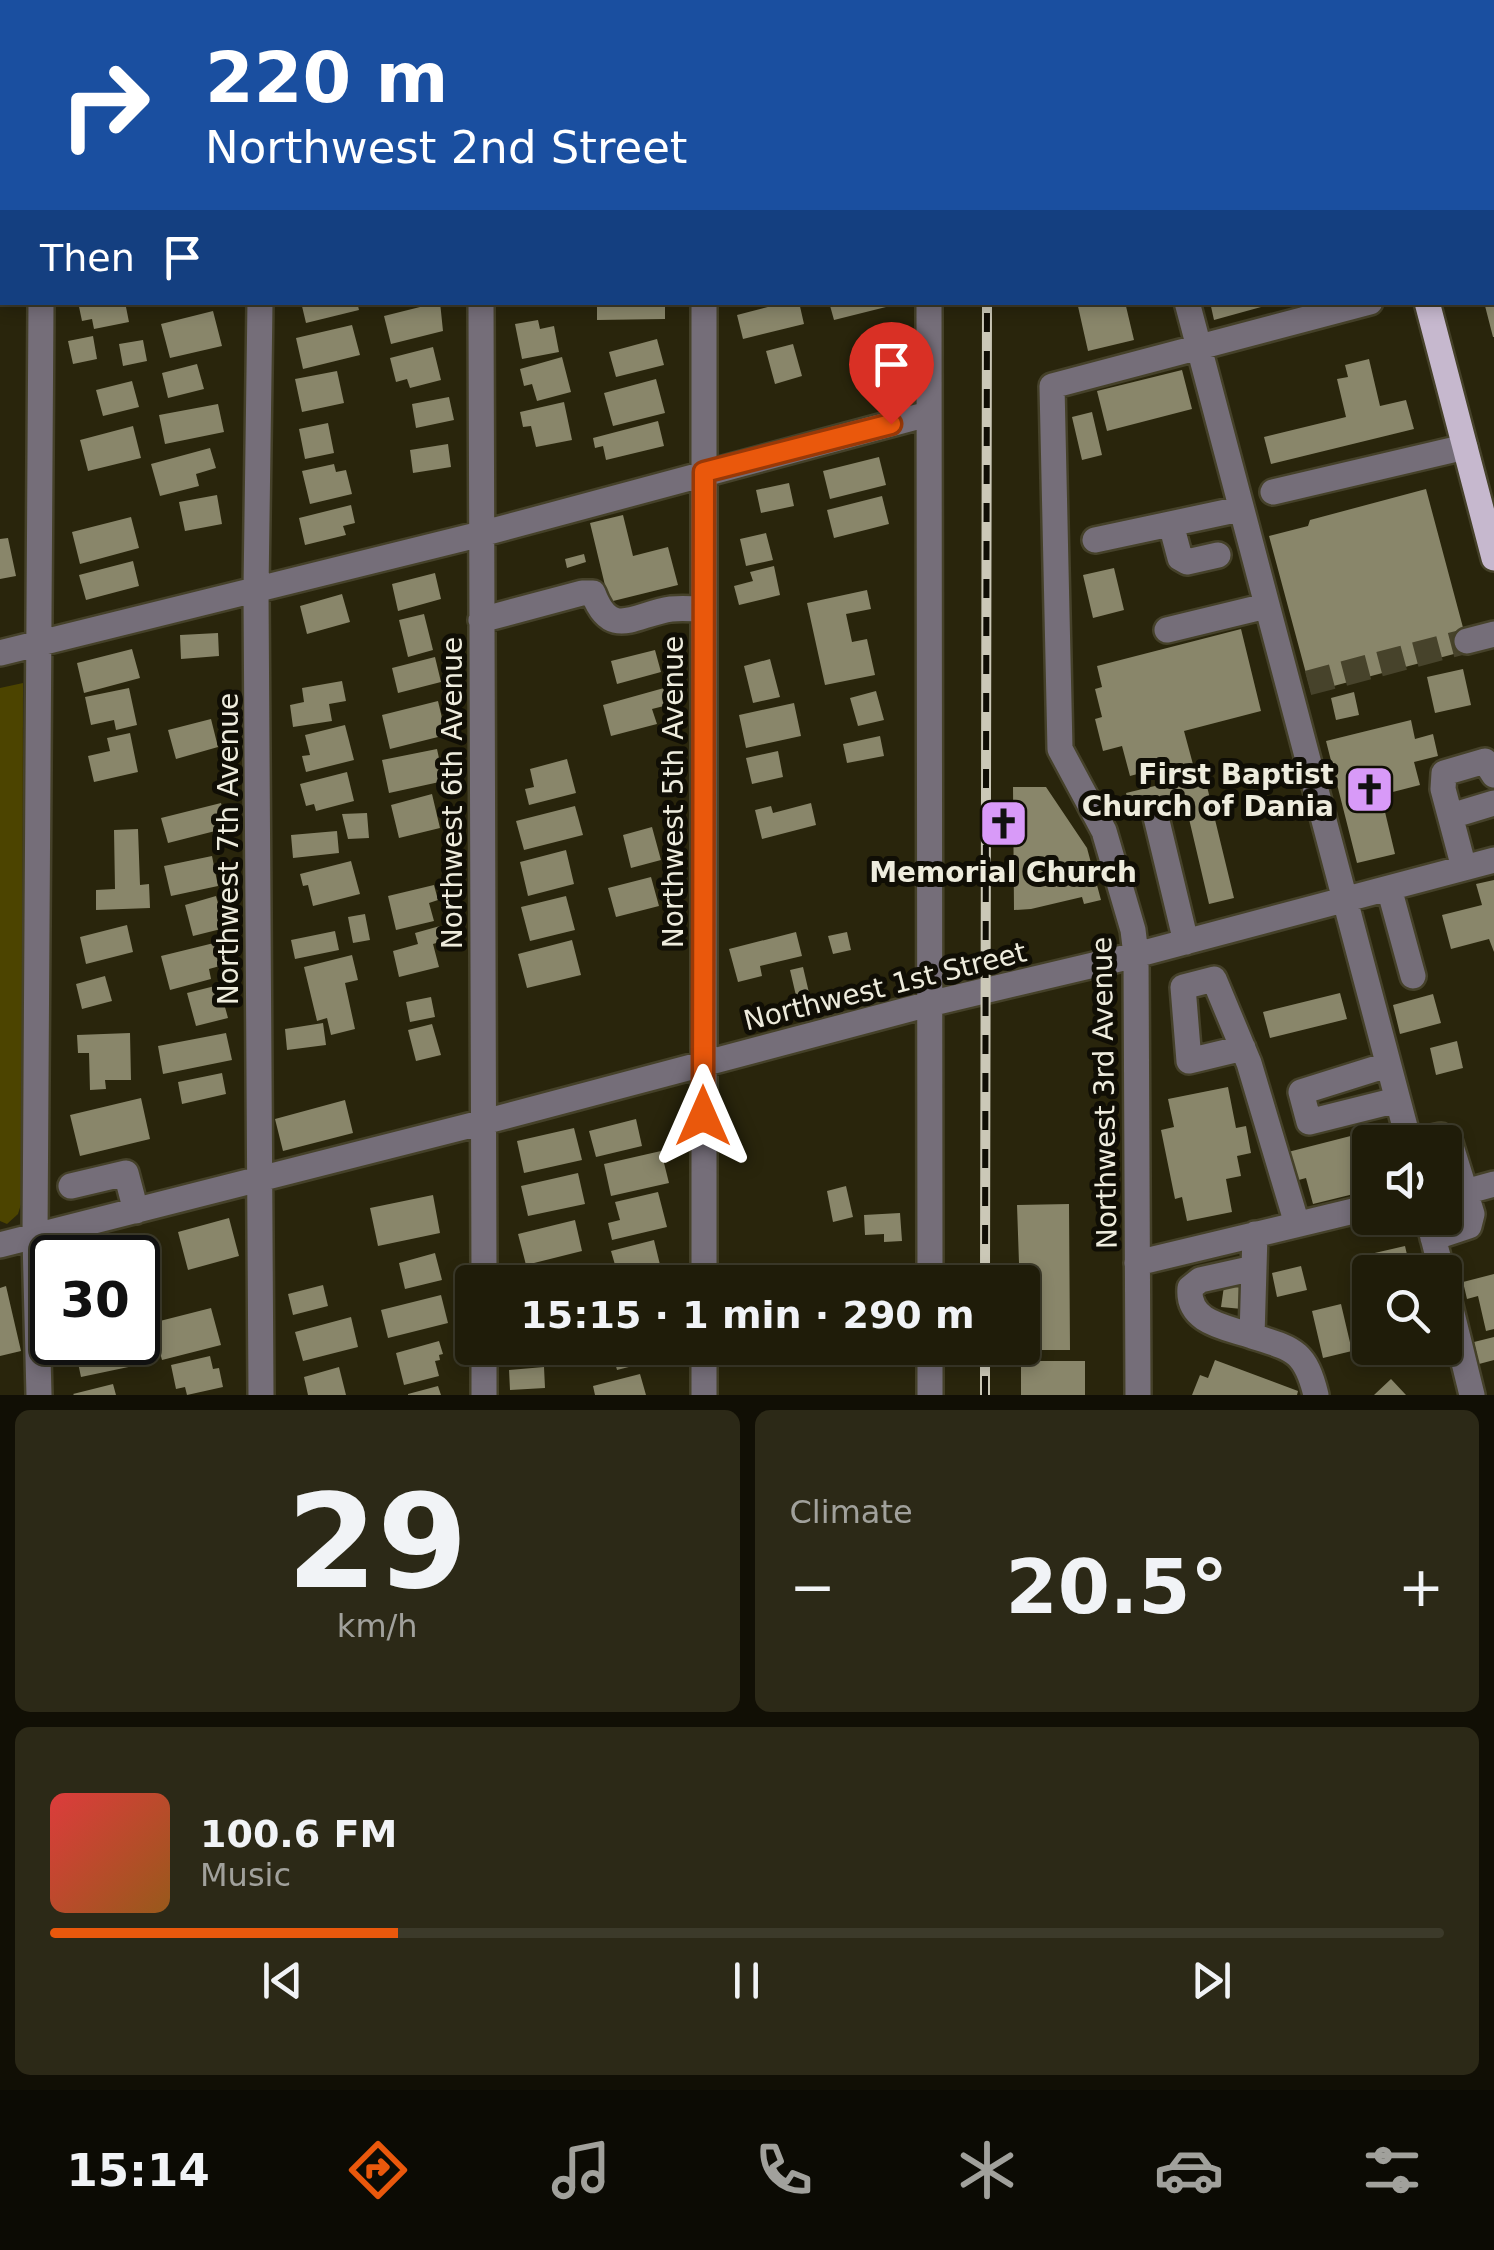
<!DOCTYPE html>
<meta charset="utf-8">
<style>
body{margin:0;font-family:"DejaVu Sans",sans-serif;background:#2c2917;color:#f1f3f6;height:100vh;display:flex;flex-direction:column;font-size:38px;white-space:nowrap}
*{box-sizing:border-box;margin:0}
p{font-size:32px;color:#a1a19c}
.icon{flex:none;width:55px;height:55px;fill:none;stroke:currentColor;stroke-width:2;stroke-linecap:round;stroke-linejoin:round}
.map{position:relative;height:1395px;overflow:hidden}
.sheet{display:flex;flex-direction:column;gap:15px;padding:15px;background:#110f05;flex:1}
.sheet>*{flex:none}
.hud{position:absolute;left:0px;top:0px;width:1495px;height:305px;box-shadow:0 5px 15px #0003,0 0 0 2px #3c3a2a;background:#1a4fa0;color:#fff;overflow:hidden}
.buttons{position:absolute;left:1352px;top:1125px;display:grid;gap:20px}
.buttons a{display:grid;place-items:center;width:110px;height:110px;border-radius:10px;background:#1f1c09;box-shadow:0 5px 15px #0003,0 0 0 2px #3c3a2a;font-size:50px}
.speed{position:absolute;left:30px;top:1235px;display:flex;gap:20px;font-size:50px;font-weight:700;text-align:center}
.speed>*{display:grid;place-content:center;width:130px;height:130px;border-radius:50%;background:#1f1c09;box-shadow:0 5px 15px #0003,0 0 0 2px #3c3a2a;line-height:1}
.speed .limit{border:5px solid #111;border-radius:15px;background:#fff;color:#111}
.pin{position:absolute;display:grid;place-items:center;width:85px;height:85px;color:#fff;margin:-102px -42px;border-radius:50% 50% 50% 0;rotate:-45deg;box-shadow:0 0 10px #0007}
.pin .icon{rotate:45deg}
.me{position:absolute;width:110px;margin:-55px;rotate:0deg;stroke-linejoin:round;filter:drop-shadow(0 0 8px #0008)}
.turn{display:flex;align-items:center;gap:35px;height:210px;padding:0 40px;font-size:45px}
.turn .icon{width:130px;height:130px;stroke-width:2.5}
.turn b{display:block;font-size:70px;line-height:85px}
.then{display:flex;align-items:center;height:95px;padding:0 40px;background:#0003;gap:20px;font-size:38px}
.big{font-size:75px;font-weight:700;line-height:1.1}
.sheet .tile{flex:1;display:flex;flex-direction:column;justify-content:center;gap:15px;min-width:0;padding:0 35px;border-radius:15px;background:#2c2917}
.sheet .dial{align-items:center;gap:0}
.dial b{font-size:130px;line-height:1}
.song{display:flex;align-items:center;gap:30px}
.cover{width:120px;height:120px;border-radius:15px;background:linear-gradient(135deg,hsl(0 70% 55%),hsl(30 70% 35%))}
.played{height:10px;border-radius:5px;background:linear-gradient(90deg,#ea580c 25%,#3c3a2a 25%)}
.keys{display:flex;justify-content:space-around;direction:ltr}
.heat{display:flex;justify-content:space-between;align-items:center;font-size:55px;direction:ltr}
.sheet .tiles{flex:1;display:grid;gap:15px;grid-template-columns:1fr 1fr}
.tile:last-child{grid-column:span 2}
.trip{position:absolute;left:455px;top:1265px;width:585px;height:100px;border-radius:10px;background:#1f1c09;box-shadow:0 5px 15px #0003,0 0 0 2px #3c3a2a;font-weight:700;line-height:100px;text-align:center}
.menu{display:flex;height:160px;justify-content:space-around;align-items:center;background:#0c0b04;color:#a1a19c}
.menu .icon{width:70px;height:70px}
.menu .on{color:#ea580c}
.menu b{font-size:45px;color:#f1f3f6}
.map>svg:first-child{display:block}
</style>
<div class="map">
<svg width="1494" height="1395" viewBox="0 0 1494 1395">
<rect width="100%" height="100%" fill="#29250c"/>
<path fill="#4c4400" d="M23,683L22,1201L18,1214L7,1224L0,1221V688Z"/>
<path fill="#89866a" d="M78,302H125L129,322L94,329L92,319L82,321Z
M301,302H357L359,310L306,323Z
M440,302L443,331L391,344L384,316Z
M597,302H665V319L597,320Z
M787,302H799L804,324L743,339L737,315Z
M829,302H885L886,307L834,320Z
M1077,302H1125L1134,340L1088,351Z
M1210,302H1272V304L1214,320Z
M1484,302H1494V337H1493Z
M213,311L222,346L170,358L161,324Z
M538,320L540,329L554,326L559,352L522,359L515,324Z
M352,325L360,355L303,369L296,338Z
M93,336L97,359L73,364L68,341Z
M657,339L664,365L616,377L609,352Z
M143,340L147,361L123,366L119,344Z
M793,344L802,376L775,384L766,351Z
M433,347L441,380L410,388L407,379L396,382L390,358Z
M562,357L571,392L537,401L532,384L524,386L520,369Z
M1369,359L1380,406L1406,400L1414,429L1271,464L1264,437L1346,417L1337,379L1348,377L1345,365Z
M197,364L204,389L168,398L162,373Z
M1182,370L1192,409L1107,431L1097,391Z
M337,371L344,403L302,412L295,379Z
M656,379L665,413L613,426L604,393Z
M132,381L139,407L103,416L96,390Z
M449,397L454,420L416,428L412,404Z
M564,402L572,440L536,447L531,426L523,427L520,412Z
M218,404L224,432L165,444L159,415Z
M1092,412L1102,455L1082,460L1072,417Z
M658,421L664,446L606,460L603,446L595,448L593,438Z
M328,423L334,453L305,459L299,429Z
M133,426L141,458L88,471L80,440Z
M448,444L451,467L413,473L410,450Z
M210,448L216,468L196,474L199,486L160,496L151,464Z
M879,457L886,485L830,499L823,471Z
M334,464L336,472L346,470L352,494L310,504L302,471Z
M789,483L794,506L761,513L756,490Z
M1426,489L1469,650L1311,692L1269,536L1308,526L1310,520Z
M217,495L222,524L185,531L179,502Z
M882,496L889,524L834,538L827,510Z
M351,505L355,523L343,526L346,535L305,545L299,518Z
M623,515L633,556L668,547L678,585L609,602L590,523Z
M131,517L139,548L80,564L72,532Z
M766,533L773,560L746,566L740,539Z
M8,538L16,576L0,579V539Z
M584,554L586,562L567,568L565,559Z
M133,561L139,586L86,600L79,575Z
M774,566L780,595L739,605L734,586L753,581L750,572Z
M1114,568L1124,610L1093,618L1083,575Z
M435,573L441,599L398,611L392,584Z
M867,590L871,609L846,614L852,642L867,639L875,675L825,685L807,603Z
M342,594L350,622L307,634L300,606Z
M424,614L433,650L408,657L399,620Z
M1241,629L1261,711L1184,731L1194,768L1158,777L1156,769L1130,776L1122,746L1103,751L1095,719L1102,717L1095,689L1102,687L1097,666Z
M218,633L219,656L181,659L180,635Z
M132,649L140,678L84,693L77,663Z
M655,650L661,672L617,684L611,661Z
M435,657L441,682L398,693L392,668Z
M770,659L780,697L753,703L744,666Z
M1463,669L1471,705L1435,713L1427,677Z
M342,681L346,701L329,704L332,721L293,727L290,705L304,702L302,688Z
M129,688L137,725L116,730L114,720L91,725L85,697Z
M664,688L668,705L652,709L657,724L611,736L603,705Z
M876,691L884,720L858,726L850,698Z
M1354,692L1359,715L1336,720L1331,698Z
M438,701L446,735L390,749L382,715Z
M794,703L801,736L746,748L739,715Z
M211,719L218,747L176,759L168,730Z
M1411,720L1415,739L1433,734L1438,756L1414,762L1420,785L1381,795L1395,854L1357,863L1326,741Z
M345,725L354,760L306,772L302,756L310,755L305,735Z
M130,733L138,772L94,782L88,756L110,751L107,738Z
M880,736L884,756L847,763L843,744Z
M437,749L444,781L389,793L382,760Z
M778,751L783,777L752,784L746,758Z
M567,759L576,793L529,805L525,789L534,787L530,769Z
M347,772L354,801L316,811L314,804L306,806L300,784Z
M1204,774L1234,898L1209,904L1186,806L1133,819L1126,793Z
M1013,787H1046L1087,848L1101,900L1084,904L1082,897L1031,909L1014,910Z
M432,794L440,828L399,838L391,805Z
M221,803L227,828L168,843L161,818Z
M811,803L816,825L762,839L755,810L771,806L773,813Z
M575,806L583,835L524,850L516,821Z
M367,813L369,838L348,839L342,814Z
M652,827L661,860L631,868L623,835Z
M138,829L140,885L149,884L150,908L96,910V890L115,889L114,830Z
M337,831L339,853L293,858L291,835Z
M566,850L574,884L528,896L520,862Z
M212,856L218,886L171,896L164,866Z
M351,861L360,894L313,906L308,885L303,886L300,874Z
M651,877L659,906L616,917L608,888Z
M1494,880V952L1489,939L1451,949L1442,915L1482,905L1476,884Z
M434,885L438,900L429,903L434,921L396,930L388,896Z
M216,896L225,928L193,936L185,905Z
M566,896L575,930L530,941L521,907Z
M365,914L370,940L353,943L348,917Z
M127,925L133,952L86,964L80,937Z
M440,926L443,941L433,944L439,967L399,977L393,951L418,944L415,933Z
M335,931L339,950L295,959L291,940Z
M796,932L802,956L760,966L762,976L738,982L729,949Z
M847,932L851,950L833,954L828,936Z
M572,940L581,975L527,988L518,954Z
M214,943L220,966L209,969L211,979L170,990L161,956Z
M352,955L358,980L345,983L355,1029L331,1035L327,1018L317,1021L304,967Z
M803,967L810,997L797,1000L790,970Z
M105,976L112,1001L82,1009L76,984Z
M219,985L228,1018L196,1026L187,993Z
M1340,993L1347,1019L1270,1038L1263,1012Z
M1433,994L1441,1023L1400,1034L1393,1005Z
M431,997L435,1017L410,1022L406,1002Z
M323,1023L326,1045L287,1050L285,1029Z
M432,1024L441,1055L416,1061L408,1030Z
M130,1033L131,1080H105L106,1089L90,1090L89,1053H78L77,1035Z
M226,1033L232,1060L163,1074L158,1046Z
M1457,1041L1463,1068L1436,1075L1430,1048Z
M222,1073L226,1094L182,1104L178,1082Z
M1228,1087L1236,1128L1246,1126L1251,1153L1237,1156L1241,1176L1226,1179L1232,1212L1187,1221L1182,1197L1175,1199L1161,1130L1174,1127L1168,1099Z
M141,1098L150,1139L80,1156L70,1115Z
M345,1100L353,1133L283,1151L275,1119Z
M636,1119L642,1146L596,1157L589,1131Z
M574,1128L582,1160L524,1173L517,1141Z
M1378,1129L1382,1142H1370V1190L1313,1204L1306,1178L1295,1181L1288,1152Z
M661,1151L669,1183L611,1196L604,1164Z
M578,1173L585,1204L528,1216L521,1186Z
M846,1186L853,1217L833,1222L827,1191Z
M658,1192L667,1227L612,1240L608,1223L620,1220L615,1202Z
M433,1195L440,1233L378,1246L370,1208Z
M1069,1204L1070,1350H1022L1017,1205Z
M900,1213L902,1241L884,1242V1234L865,1235L864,1215Z
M229,1218L239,1256L188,1270L178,1232Z
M575,1220L582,1251L526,1265L518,1234Z
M654,1240L662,1273L620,1282L611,1251Z
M1405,1246L1411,1272H1370L1366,1255Z
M435,1253L442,1280L405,1289L399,1263Z
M574,1263L579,1282H534L546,1278L544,1270Z
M1301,1266L1307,1290L1277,1297L1272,1273Z
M854,1274L856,1282H824V1281Z
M1494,1274V1329L1486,1331L1478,1296L1467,1299L1463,1282Z
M323,1285L328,1306L293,1315L288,1294Z
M6,1286L21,1351L0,1356V1288Z
M1224,1286L1245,1288L1242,1309L1221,1307Z
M441,1295L448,1323L388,1338L381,1310Z
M1341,1304L1352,1351L1323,1358L1312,1311Z
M211,1308L221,1345L162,1360L152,1323Z
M351,1317L358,1347L303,1361L295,1332Z
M1494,1337V1360L1479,1364L1474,1342Z
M439,1341L443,1354L439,1355L440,1360L435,1361L439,1376L404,1385L396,1353Z
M133,1342L138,1365L81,1377L74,1344Z
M611,1348H662L664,1358L617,1370Z
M210,1356L213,1369L219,1368L223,1387L187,1395L185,1387L176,1389L171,1365Z
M1215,1360L1298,1391L1297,1395H1192L1200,1375L1208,1378Z
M1021,1361H1085V1395H1021Z
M339,1367L346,1395H308L304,1377Z
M544,1367L545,1388L510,1390L509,1370Z
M640,1374L646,1395H595L593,1386Z
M1391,1379L1406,1395H1374Z
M113,1384L116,1395H74L73,1394Z
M438,1386L441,1395H408V1394Z"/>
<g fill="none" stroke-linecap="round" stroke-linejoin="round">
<path stroke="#47432b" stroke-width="25" stroke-dasharray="25 12" stroke-linecap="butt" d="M1308,683L1467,641"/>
<defs>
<path id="minor" d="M119,0L120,2
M703,0L704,2
M1111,0V2
M270,2L280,0
M481,2V0
M930,2V0
M0,73L2,72
M1492,117H1494
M1492,269L1494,268
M260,302L256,590L261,1395
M481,302L484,1282
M929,302L930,1282
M1187,302L1409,1142
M1273,492L1465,447
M1171,524L1180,558L1187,562L1218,555
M1095,540L1240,509
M481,620L582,593H593C611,641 635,614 671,609C682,608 693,609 703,609
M1167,630L1266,606
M1467,641L1494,634
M0,653L481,534L928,414
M1451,816L1494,803
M1156,817L1186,942
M1464,868L1443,789L1444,773L1485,761L1494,775
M1389,888L1413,976
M1243,1048L1189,1061L1183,987L1214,979L1249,1063L1297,1224
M1387,1065L1301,1092L1309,1122L1397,1100
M1414,1142L1441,1136L1450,1143L1472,1214L1469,1226L1433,1238
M71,1186L126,1173L136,1211
M1465,1192L1494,1184
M1428,1218L1442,1272
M1255,1234L1252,1336C1293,1349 1305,1350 1316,1395
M0,1245L484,1122L929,1004L1136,955L1494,860
M1137,1263L1370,1207
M704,1282V302
M1445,1285L1472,1395
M1252,1336C1226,1327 1187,1323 1190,1288L1200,1280L1254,1268
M704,1348V1395
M930,1348V1395
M39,1395L35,1238L41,302
M484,1395V1348
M1138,1395L1136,955L1133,930L1104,831L1060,749L1052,386L1370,302"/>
<path id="major" d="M1349,0L1350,2
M1427,302L1494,558"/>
</defs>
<use href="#minor" stroke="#454129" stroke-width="30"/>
<use href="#major" stroke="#454129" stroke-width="30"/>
<use href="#minor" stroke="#756e79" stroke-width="25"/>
<use href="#major" stroke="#c6b8ce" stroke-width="25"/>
<defs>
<path id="rail" d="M986,2V0
M985,1282L987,302
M985,1395V1348"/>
</defs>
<use href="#rail" stroke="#cbc8b7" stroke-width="10"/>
<use href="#rail" stroke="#100e05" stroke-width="6" stroke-dasharray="19" stroke-linecap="butt"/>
</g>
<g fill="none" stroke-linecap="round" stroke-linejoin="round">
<defs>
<path id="route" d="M703,1116L704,472L891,424"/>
</defs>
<use href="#route" stroke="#983908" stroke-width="25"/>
<use href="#route" stroke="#ea580c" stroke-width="18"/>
</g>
<defs>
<symbol id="church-square" viewBox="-11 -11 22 22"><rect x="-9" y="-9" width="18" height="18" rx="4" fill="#d89af8" stroke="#100e05"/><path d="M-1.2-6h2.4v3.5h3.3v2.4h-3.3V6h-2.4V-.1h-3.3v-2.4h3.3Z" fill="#111"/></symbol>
</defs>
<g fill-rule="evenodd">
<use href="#church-square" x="1342" y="762" width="55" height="55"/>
<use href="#church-square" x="976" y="796" width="55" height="55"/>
</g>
<g text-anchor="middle" stroke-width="10" stroke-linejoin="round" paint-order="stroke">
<g font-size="28" font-weight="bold" fill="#eeecdd" stroke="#100e05" text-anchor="end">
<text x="1334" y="784">First Baptist<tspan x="1334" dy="32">Church of Dania</tspan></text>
<text x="1003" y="882" text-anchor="middle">Memorial Church</text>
</g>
<g font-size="28" fill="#eeecdd" stroke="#100e05">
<text transform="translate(673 792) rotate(-90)" y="10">Northwest 5th Avenue</text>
<text transform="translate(452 793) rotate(-90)" y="10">Northwest 6th Avenue</text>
<text transform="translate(228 849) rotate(-90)" y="10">Northwest 7th Avenue</text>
<text transform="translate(885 986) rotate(-14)" y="10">Northwest 1st Street</text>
<text transform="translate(1104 1093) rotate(-91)" y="10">Northwest 3rd Avenue</text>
</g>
</g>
</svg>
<div class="buttons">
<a><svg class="icon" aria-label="sound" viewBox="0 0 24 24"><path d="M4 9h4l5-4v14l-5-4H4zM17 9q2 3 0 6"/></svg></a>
<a><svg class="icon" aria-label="search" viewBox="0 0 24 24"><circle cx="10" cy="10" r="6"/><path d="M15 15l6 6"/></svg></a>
</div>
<div class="speed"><div class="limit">30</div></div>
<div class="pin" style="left:891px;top:424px;background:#d93025"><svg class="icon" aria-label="arrive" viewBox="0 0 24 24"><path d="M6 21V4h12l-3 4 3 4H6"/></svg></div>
<svg class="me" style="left:703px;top:1116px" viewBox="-20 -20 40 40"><path d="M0-17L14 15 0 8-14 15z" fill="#ea580c" stroke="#fff" stroke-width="4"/></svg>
<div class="trip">15:15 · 1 min · 290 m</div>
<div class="hud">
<div class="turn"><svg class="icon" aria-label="right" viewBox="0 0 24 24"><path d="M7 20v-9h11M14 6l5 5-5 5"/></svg><div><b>220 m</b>Northwest 2nd Street</div></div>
<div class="then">Then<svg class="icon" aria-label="arrive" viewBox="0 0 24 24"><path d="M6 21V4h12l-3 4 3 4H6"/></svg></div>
</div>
</div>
<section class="sheet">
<div class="tiles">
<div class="tile dial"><b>29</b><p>km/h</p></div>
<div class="tile"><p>Climate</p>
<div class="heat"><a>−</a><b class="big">20.5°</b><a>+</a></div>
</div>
<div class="tile">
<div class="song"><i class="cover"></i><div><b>100.6 FM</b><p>Music</p></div></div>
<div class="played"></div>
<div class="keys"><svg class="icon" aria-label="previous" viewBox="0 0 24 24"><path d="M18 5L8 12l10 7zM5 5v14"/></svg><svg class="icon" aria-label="pause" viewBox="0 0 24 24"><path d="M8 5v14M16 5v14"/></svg><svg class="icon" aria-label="next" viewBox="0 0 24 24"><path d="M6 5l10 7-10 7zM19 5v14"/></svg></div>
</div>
</div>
</section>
<nav class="menu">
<b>15:14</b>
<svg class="icon on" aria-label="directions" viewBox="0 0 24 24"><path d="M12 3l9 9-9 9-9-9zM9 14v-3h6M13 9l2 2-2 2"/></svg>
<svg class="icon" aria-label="music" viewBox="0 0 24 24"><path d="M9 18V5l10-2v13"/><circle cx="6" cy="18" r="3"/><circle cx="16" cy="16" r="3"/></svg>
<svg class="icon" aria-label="phone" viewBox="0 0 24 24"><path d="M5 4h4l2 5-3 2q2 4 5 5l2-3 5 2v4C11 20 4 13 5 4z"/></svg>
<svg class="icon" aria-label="climate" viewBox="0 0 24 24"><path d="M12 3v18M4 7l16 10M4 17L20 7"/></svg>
<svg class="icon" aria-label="car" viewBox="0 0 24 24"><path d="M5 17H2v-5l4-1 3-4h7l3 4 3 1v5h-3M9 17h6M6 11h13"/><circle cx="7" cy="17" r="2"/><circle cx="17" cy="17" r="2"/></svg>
<svg class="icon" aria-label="filters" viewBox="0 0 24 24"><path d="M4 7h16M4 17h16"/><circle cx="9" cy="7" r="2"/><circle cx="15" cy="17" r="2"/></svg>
</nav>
